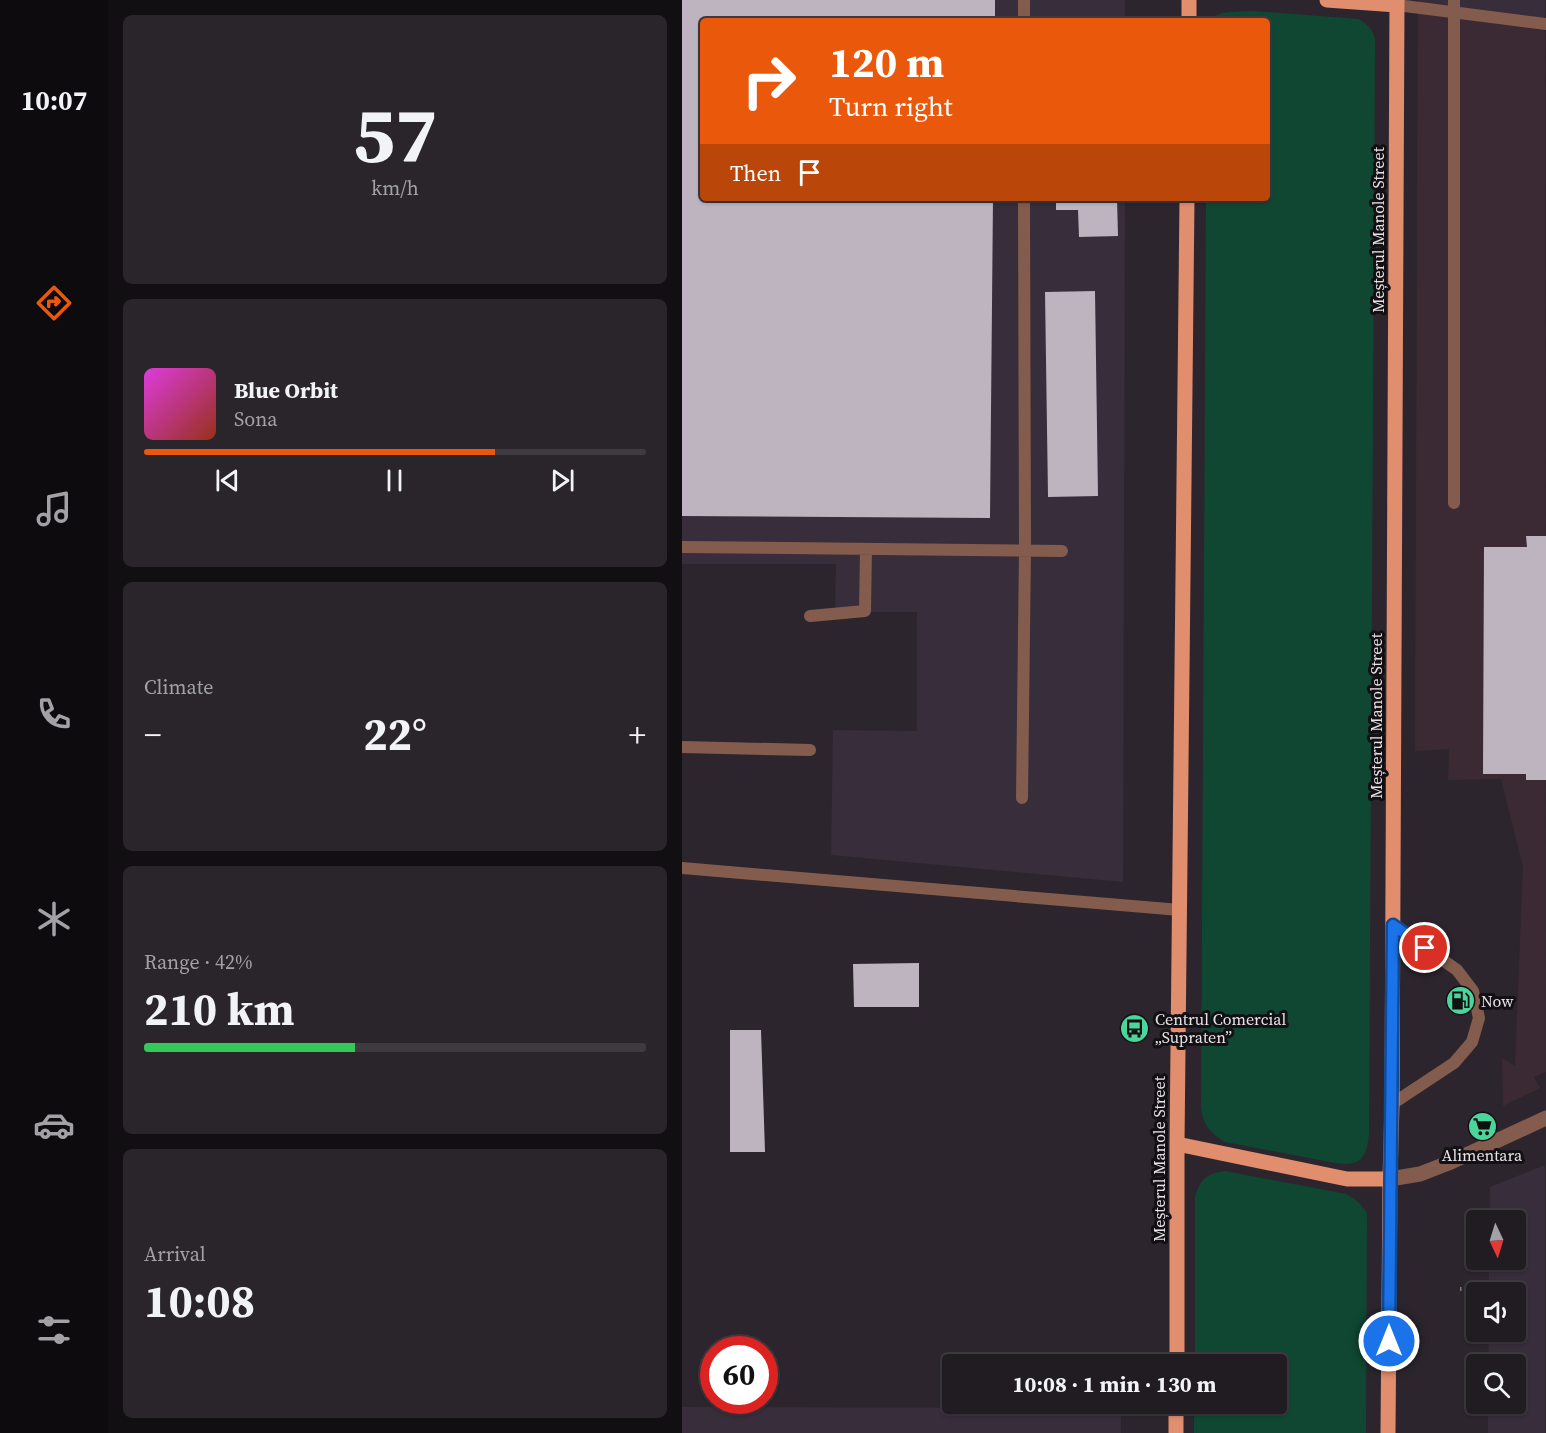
<!DOCTYPE html>
<meta charset="utf-8">
<style>
body{margin:0;font-family:"Source Serif 4",serif;background:#29252a;color:#f1f3f6;height:100vh;display:flex;flex-direction:column;font-size:22px;white-space:nowrap}
*{box-sizing:border-box;margin:0}
p{font-size:20px;color:#a2a1a5}
.icon{flex:none;width:33px;height:33px;fill:none;stroke:currentColor;stroke-width:2;stroke-linecap:round;stroke-linejoin:round}
.map{position:relative;flex:1;overflow:hidden}
.details{display:flex;flex-direction:column;gap:15px;padding:15px;background:#120f13;width:574px}
.details>*{flex:none}
.guide{position:absolute;left:18px;top:18px;width:570px;height:183px;border-radius:6px;box-shadow:0 2px 4px #0004,0 0 0 2px #3e3a40;background:#ea580c;color:#fff;overflow:hidden}
.needle{width:39px;rotate:176deg}
.controls{position:absolute;left:784px;top:1210px;display:grid;gap:12px}
.controls a{display:grid;place-items:center;width:60px;height:60px;border-radius:6px;background:#211c22;box-shadow:0 2px 4px #0004,0 0 0 2px #3e3a40;font-size:30px}
.speed{position:absolute;left:18px;top:1336px;display:flex;gap:12px;font-size:30px;font-weight:700;text-align:center}
.speed>*{display:grid;place-content:center;width:78px;height:78px;border-radius:50%;background:#211c22;box-shadow:0 2px 4px #0004,0 0 0 2px #3e3a40;line-height:1}
.speed .limit{border:9px solid #d22;background:#fff;color:#111}
.pin{position:absolute;display:grid;place-items:center;width:51px;height:51px;color:#fff;margin:-26px;border:3px solid #fff;border-radius:50%;box-shadow:0 2px 6px #0007}
.me{position:absolute;width:66px;margin:-33px;rotate:0deg;stroke-linejoin:round;filter:drop-shadow(0 0 4px #0008)}
.turn{display:flex;align-items:center;gap:21px;height:126px;padding:0 30px;font-size:27px}
.turn .icon{width:78px;height:78px;stroke-width:2.5}
.turn b{display:block;font-size:42px;line-height:51px}
.then{display:flex;align-items:center;height:57px;padding:0 30px;background:#0003;gap:12px;font-size:22px}
.big{font-size:45px;font-weight:700;line-height:1.1}
.details .card{flex:1;display:flex;flex-direction:column;justify-content:center;gap:9px;min-width:0;padding:0 21px;border-radius:9px;background:#29252a}
.details .dial{align-items:center;gap:0}
.dial b{font-size:78px;line-height:1}
.song{display:flex;align-items:center;gap:18px}
.cover{width:72px;height:72px;border-radius:9px;background:linear-gradient(135deg,hsl(300 70% 55%),hsl(10 70% 35%))}
.played{height:6px;border-radius:3px;background:linear-gradient(90deg,#ea580c 70%,#3e3a40 70%)}
.keys{display:flex;justify-content:space-around;direction:ltr}
.heat{display:flex;justify-content:space-between;align-items:center;font-size:33px;direction:ltr}
.charge{height:9px;border-radius:4px;background:linear-gradient(90deg,#34c759 42%,#3e3a40 0)}
.trip{position:absolute;left:260px;top:1354px;width:345px;height:60px;border-radius:6px;background:#211c22;box-shadow:0 2px 4px #0004,0 0 0 2px #3e3a40;font-weight:700;line-height:60px;text-align:center}
main{display:flex;flex:1;min-height:0}
.tab-bar{display:flex;flex-direction:column;width:108px;justify-content:space-around;align-items:center;background:#0d0b0e;color:#a2a1a5}
.tab-bar .icon{width:42px;height:42px}
.tab-bar .selected{color:#ea580c}
.tab-bar b{font-size:27px;color:#f1f3f6}
.map>svg:first-child{display:block}
</style>
<main>
<nav class="tab-bar">
<b>10:07</b>
<svg class="icon selected" aria-label="directions" viewBox="0 0 24 24"><path d="M12 3l9 9-9 9-9-9zM9 14v-3h6M13 9l2 2-2 2"/></svg>
<svg class="icon" aria-label="music" viewBox="0 0 24 24"><path d="M9 18V5l10-2v13"/><circle cx="6" cy="18" r="3"/><circle cx="16" cy="16" r="3"/></svg>
<svg class="icon" aria-label="phone" viewBox="0 0 24 24"><path d="M5 4h4l2 5-3 2q2 4 5 5l2-3 5 2v4C11 20 4 13 5 4z"/></svg>
<svg class="icon" aria-label="climate" viewBox="0 0 24 24"><path d="M12 3v18M4 7l16 10M4 17L20 7"/></svg>
<svg class="icon" aria-label="car" viewBox="0 0 24 24"><path d="M5 17H2v-5l4-1 3-4h7l3 4 3 1v5h-3M9 17h6M6 11h13"/><circle cx="7" cy="17" r="2"/><circle cx="17" cy="17" r="2"/></svg>
<svg class="icon" aria-label="filters" viewBox="0 0 24 24"><path d="M4 7h16M4 17h16"/><circle cx="9" cy="7" r="2"/><circle cx="15" cy="17" r="2"/></svg>
</nav>
<section class="details">
<div class="card dial"><b>57</b><p>km/h</p></div>
<div class="card">
<div class="song"><i class="cover"></i><div><b>Blue Orbit</b><p>Sona</p></div></div>
<div class="played"></div>
<div class="keys"><svg class="icon" aria-label="previous" viewBox="0 0 24 24"><path d="M18 5L8 12l10 7zM5 5v14"/></svg><svg class="icon" aria-label="pause" viewBox="0 0 24 24"><path d="M8 5v14M16 5v14"/></svg><svg class="icon" aria-label="next" viewBox="0 0 24 24"><path d="M6 5l10 7-10 7zM19 5v14"/></svg></div>
</div>
<div class="card"><p>Climate</p>
<div class="heat"><a>−</a><b class="big">22°</b><a>+</a></div>
</div>
<div class="card"><p>Range · 42%</p><b class="big">210 km</b><div class="charge"></div></div>
<div class="card"><p>Arrival</p><b class="big">10:08</b></div>
</section>
<div class="map">
<svg width="864" height="1433" viewBox="0 0 864 1433">
<rect width="100%" height="100%" fill="#2c252e"/>
<path fill="#3b2a33" d="M736,0H747L791,15L863,18L864,1072L852,1077L858,1088L821,1106L820,1058L833,1066L841,867L819,779L766,780L767,749L733,751Z"/>
<path fill="#382d3a" d="M0,0H443V21H21V198H443L441,882L149,855L151,730L235,731V612H153L154,564H0Z
M747,0H863V18L791,15Z
M863,1165V1433H806V1404H834V1365H806L807,1332H834V1293H807V1260H834V1221H808V1187Z
M0,1407L439,1408V1433H0Z"/>
<path fill="#0f4733" d="M570,11L677,19C686,25 691,29 693,40L687,1132C685,1157 680,1167 653,1163L543,1142C527,1132 522,1126 519,1108L524,198H585V21H525C537,10 554,12 570,11Z
M543,1171L664,1194C674,1199 679,1204 685,1213L684,1433H512V1404H594V1365H513V1198C517,1180 525,1173 543,1171Z"/>
<path fill="#bdb4bf" d="M0,0H313V21H21V198H311L308,518L0,516Z
M374,198H435L436,236L397,237L396,210H374Z
M413,291L416,496L366,497L363,292Z
M844,536H864V780H844V774H801L802,547H845Z
M237,963V1007H172L171,964Z
M774,989L784,990L790,1008L786,1013L779,1015L769,1012L765,1003L768,993Z
M446,1017H456L457,1037H447Z
M48,1030H79L83,1152H48Z"/>
<g fill="none" stroke-linecap="round" stroke-linejoin="round">
<path stroke="#7e787f" stroke-width="4" stroke-dasharray="1.5 4.5" stroke-linecap="butt" d="M778,1289H841"/>
<path stroke="#845c4d" stroke-width="12" d="M342,0V21
M715,5L864,24
M772,503V0
M0,547L380,551
M128,616L183,611L184,549
M0,747L128,750
M340,798L343,550L342,198
M0,868L498,910
M710,1104L772,1063L790,1042L797,1018L791,991L775,970L711,925"/>
<path stroke="#845c4d" stroke-width="15" d="M708,1179L738,1174L769,1162L864,1118"/>
<path stroke="#e18e6f" stroke-width="15" d="M645,0L715,5
M507,21V0
M495,1144L665,1179H708
M495,1365V1144L505,198
M494,1433V1404
M706,1433L708,1179L710,1104L715,0"/>
</g>
<g fill="none" stroke-linecap="round" stroke-linejoin="round">
<defs>
<path id="route" d="M707,1341L711,925L743,948"/>
</defs>
<use href="#route" stroke="#114b97" stroke-width="15"/>
<use href="#route" stroke="#1a73e8" stroke-width="10"/>
</g>
<defs>
<symbol id="fuel-disc" viewBox="-11 -11 22 22"><circle r="9.5" fill="#4bd49b" stroke="#131014"/><path d="M-5.5-6h7V0h2V4h1.3V-2.5L3-4.5l.8-.8L6-3V5H2.5V1h-1V6h-7ZM-4.2-4.7v3.2H.2V-4.7Z" fill="#111"/></symbol>
<symbol id="bus-disc" viewBox="-11 -11 22 22"><circle r="9.5" fill="#4bd49b" stroke="#131014"/><path d="M-5-6H5V4H4V6H2V4H-2V6H-4V4H-5ZM-3.5-4V0h7V-4ZM-3.5 1.2v1.5H-2V1.2ZM2 1.2v1.5H3.5V1.2Z" fill="#111"/></symbol>
<symbol id="supermarket-disc" viewBox="-11 -11 22 22"><circle r="9.5" fill="#4bd49b" stroke="#131014"/><path d="M-6-5.5h2.5l.6 2H6L4.5 2H-2.5L-4.4-4H-6ZM-1.5 3.2a1.3 1.3 0 1 0 .1 0ZM3 3.2a1.3 1.3 0 1 0 .1 0Z" fill="#111"/></symbol>
</defs>
<g fill-rule="evenodd">
<use href="#fuel-disc" x="762" y="984" width="33" height="33"/>
<use href="#bus-disc" x="436" y="1012" width="33" height="33"/>
<use href="#supermarket-disc" x="784" y="1110" width="33" height="33"/>
</g>
<g text-anchor="middle" stroke-width="6" stroke-linejoin="round" paint-order="stroke">
<g font-size="16" fill="#e8e3e9" stroke="#131014">
<text transform="translate(696 230) rotate(-90)" y="6">Meșterul Manole Street</text>
<text transform="translate(694 716) rotate(-90)" y="6">Meșterul Manole Street</text>
<text transform="translate(477 1159) rotate(-90)" y="6">Meșterul Manole Street</text>
</g>
<g font-size="16" fill="#e8e3e9" stroke="#131014" text-anchor="start">
<text x="799" y="1007">Now</text>
<text x="473" y="1025">Centrul Comercial<tspan x="473" dy="18">„Supraten”</tspan></text>
<text x="800" y="1161" text-anchor="middle">Alimentara</text>
</g>
</g>
</svg>
<div class="controls">
<a><svg class="needle" viewBox="-14 -14 28 28"><path d="M0-13l5 13h-10z" fill="#e53935"/><path d="M0 13l5-13h-10z" fill="#a2a1a5"/></svg></a>
<a><svg class="icon" aria-label="sound" viewBox="0 0 24 24"><path d="M4 9h4l5-4v14l-5-4H4zM17 9q2 3 0 6"/></svg></a>
<a><svg class="icon" aria-label="search" viewBox="0 0 24 24"><circle cx="10" cy="10" r="6"/><path d="M15 15l6 6"/></svg></a>
</div>
<div class="speed"><div class="limit">60</div></div>
<div class="pin" style="left:743px;top:948px;background:#d93025"><svg class="icon" aria-label="arrive" viewBox="0 0 24 24"><path d="M6 21V4h12l-3 4 3 4H6"/></svg></div>
<svg class="me" style="left:707px;top:1341px" viewBox="-20 -20 40 40"><circle r="17" fill="#1a73e8" stroke="#fff" stroke-width="3"/><path d="M0-11L8 9 0 5-8 9z" fill="#fff"/></svg>
<div class="trip">10:08 · 1 min · 130 m</div>
<div class="guide">
<div class="turn"><svg class="icon" aria-label="right" viewBox="0 0 24 24"><path d="M7 20v-9h11M14 6l5 5-5 5"/></svg><div><b>120 m</b>Turn right</div></div>
<div class="then">Then<svg class="icon" aria-label="arrive" viewBox="0 0 24 24"><path d="M6 21V4h12l-3 4 3 4H6"/></svg></div>
</div>
</div>
</main>
